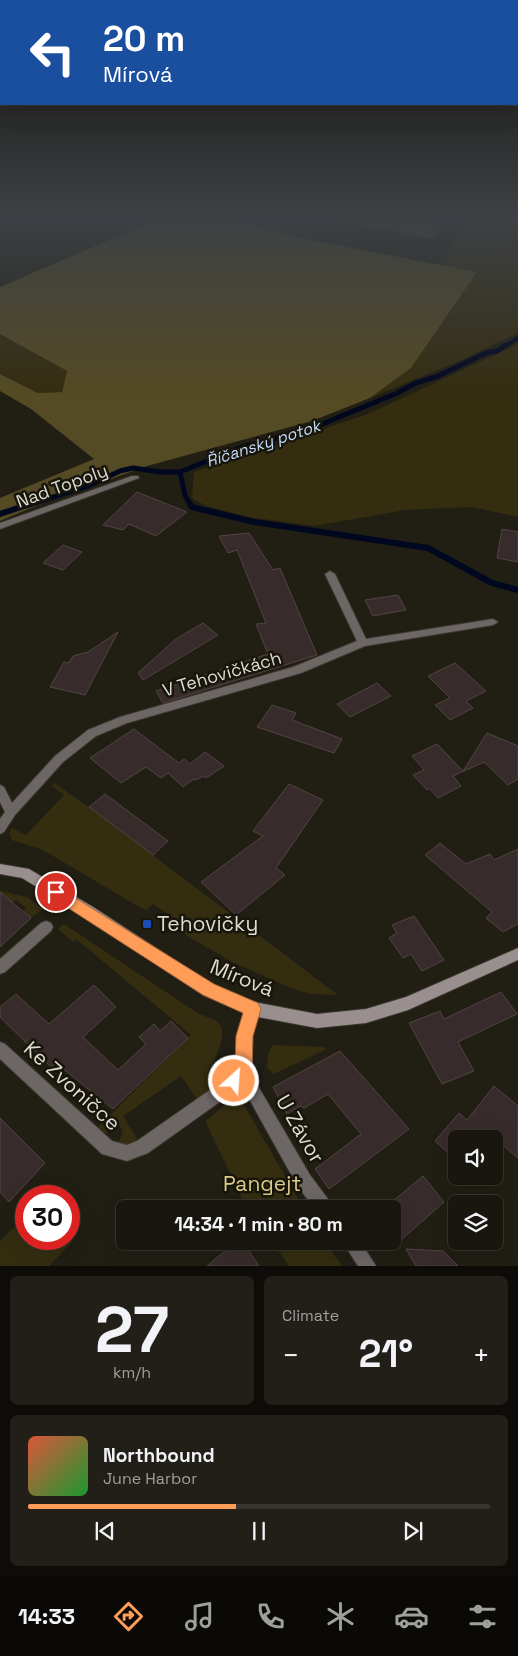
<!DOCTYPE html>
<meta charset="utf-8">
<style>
body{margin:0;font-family:"Space Grotesk",sans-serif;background:#221f18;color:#f1f3f6;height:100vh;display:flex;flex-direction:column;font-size:19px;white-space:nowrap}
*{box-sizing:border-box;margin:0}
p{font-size:16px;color:#9f9f9e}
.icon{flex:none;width:28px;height:28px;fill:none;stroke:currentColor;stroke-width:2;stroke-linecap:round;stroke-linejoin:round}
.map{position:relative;height:1266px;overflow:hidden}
.side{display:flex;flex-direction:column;gap:10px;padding:10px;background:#0e0c08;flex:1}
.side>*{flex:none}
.hud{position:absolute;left:0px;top:0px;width:519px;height:105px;box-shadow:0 5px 20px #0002,0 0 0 1px #37352f;background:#1a4fa0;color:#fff;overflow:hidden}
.fabs{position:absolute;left:448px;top:1130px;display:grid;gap:10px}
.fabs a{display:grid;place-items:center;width:55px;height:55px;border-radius:8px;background:#19160f;box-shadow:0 5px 20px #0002,0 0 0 1px #37352f;font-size:25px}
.speed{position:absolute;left:15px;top:1185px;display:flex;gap:10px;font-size:25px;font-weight:700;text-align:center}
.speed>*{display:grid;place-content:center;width:65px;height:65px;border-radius:50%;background:#19160f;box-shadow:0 5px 20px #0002,0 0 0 1px #37352f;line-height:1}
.speed .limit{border:8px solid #d22;background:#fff;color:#111}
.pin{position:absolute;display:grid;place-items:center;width:42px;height:42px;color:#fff;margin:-21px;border:2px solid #fff;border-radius:50%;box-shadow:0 1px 5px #0007}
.me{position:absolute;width:55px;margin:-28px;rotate:26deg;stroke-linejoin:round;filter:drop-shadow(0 0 4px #0008)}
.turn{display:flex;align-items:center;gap:18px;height:105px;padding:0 20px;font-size:22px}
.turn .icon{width:65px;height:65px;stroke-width:2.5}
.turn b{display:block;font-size:35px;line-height:42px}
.big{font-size:38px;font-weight:700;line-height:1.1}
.side .tile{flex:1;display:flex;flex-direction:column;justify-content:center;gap:8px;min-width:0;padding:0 18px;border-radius:8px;background:#221f18}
.side .dial{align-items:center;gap:0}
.dial b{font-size:65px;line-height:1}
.song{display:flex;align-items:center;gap:15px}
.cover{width:60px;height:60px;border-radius:8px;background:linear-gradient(135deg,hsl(10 70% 55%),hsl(130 70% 35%))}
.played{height:5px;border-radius:2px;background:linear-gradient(90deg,#fe9c58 45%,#37352f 45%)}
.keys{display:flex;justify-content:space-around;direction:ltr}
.heat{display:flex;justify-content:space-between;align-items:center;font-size:28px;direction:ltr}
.side .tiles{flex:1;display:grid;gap:10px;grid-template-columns:1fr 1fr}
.tile:last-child{grid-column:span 2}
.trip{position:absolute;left:116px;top:1200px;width:285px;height:50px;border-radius:8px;background:#19160f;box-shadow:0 5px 20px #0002,0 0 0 1px #37352f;font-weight:700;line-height:50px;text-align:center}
.menu{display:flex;height:80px;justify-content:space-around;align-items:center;background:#0a0906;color:#9f9f9e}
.menu .icon{width:35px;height:35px}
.menu .selected{color:#fe9c58}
.menu b{font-size:22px;color:#f1f3f6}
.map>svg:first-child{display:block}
</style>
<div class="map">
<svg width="518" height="1266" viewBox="0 0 518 1266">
<rect width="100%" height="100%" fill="#211e14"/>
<path fill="#342d10" d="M467,219H518V333L462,360L370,398L411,368L476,272L436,265L450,251Z
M0,334L67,371L62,392L38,393L0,374Z
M518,344V517L472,507L406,510L314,526L248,517L206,506L192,498L194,472L368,414Z
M54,783L89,807L338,995L311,994L293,989L232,962L167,924L172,917L153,904L146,911L43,850L12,840L9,833L12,828L26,835L64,795L52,786Z
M0,891L27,897L43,909L31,918L23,912L26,908L16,900L12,903L0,902Z
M64,924L199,1014C204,1016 214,1019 218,1022C228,1032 217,1056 211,1066L225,1088L201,1105L181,1076L123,1116L142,1147L116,1150L123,1130L115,1122L99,1140L92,1133L191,1035L76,939L73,942L58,929Z
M272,1045L324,1047L327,1049L274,1074L267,1068L268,1055Z
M237,1100L244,1105L304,1209H247L205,1121L229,1102Z
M26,1216V1239L69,1238L72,1242L49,1266H0V1241Z
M271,1241H324L342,1266H289Z"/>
<path fill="#544a24" d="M158,219H225L316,241L477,272L411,368L370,398L312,421L147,466L36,506L0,521V498L94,459L31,409L0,391V374L38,393L62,392L67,371L0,334V287Z
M336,219H396L442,226L434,239Z"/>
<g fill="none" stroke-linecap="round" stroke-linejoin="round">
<path stroke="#000820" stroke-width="4" d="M504,347L518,338"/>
<path stroke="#000820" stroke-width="5" d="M180,472L185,495L191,506
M26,506L90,485L120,471L133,468L160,472H180L242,447L310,429L395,394L416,383L438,376L486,353L497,351L506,345"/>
<path stroke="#000820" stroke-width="6" d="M190,504L192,507L254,522L428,548L492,583L518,590
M0,514L30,504"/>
</g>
<path fill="#382b2b" stroke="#524444" d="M137,492L187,512L156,536L129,524L123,530L103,525Z
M502,529L518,532V562L497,558Z
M249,533L273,570L280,568L317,655L163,703L156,691L268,654L256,624L266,623L237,550L228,553L219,536Z
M63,545L82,552L63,570L43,563Z
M398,595L406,610L373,616L365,600Z
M203,623L218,635L143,680L138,673L176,639Z
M118,632L85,695L50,687L64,662L69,663L73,656L88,652Z
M455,663L486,691L466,701L473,708L450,720L435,705L450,698L428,676Z
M377,683L391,696L350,717L337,704Z
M272,705L296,713L292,720L342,739L334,753L257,727Z
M134,729L179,763L184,759L190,764L205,752L224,766L206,778L203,776L196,780L194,779L183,787L168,773L161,778L146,767L121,783L90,758Z
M487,733L518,746V779L508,785L484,762L453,776L461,786L438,798L429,788L427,790L413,775L424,770L412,756L437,744L463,771Z
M289,784L323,800L276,868L285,875L236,915L201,882L263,836L253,831Z
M105,794L168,841L153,855L89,807Z
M440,843L466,864L490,854L494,860L518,849V924L503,932L486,918L492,912L425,855Z
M0,892L31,918L0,947Z
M414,916L444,960L422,971L411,954L403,958L389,938L397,933L392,925Z
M94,985L116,1007L83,1037L118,1070L146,1044L139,1037L154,1024L160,1031L171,1021L188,1038L113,1109L56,1063L51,1067L0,1017V1007L16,994L49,1024Z
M501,992L517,1014L458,1042L474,1071L442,1084L409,1023L440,1011L444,1019Z
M340,1051L409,1129L329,1189L315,1169L361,1134L328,1094L304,1108L300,1106L287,1114L273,1087Z
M494,1086L518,1106V1158L487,1132L484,1135L488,1139H456V1160L435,1141L459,1113L467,1120Z
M0,1118L45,1163L9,1202L0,1192Z
M423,1176L444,1202L392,1248V1202Z
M237,1241H242L259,1266H207Z
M406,1249L443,1251L458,1266H416Z"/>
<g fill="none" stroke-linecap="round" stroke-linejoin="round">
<defs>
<path id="street" d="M132,476H138L139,478L0,529V523Z
M330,571L335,574L366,639L493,619L498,622L493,625L365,646L301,673L127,723L96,736L63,762L15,815L4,832L0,834V819L5,812L0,802V785L4,787L12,803L55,756L88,730L120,717L293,667L357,641L325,574Z
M46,921L51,923L53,927L51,931L5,972L0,974V959L41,923Z
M253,1002L258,1004L260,1009L252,1036L251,1074L310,1175L331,1203L333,1209H315L298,1187L242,1086L148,1153L127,1161L102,1154L0,1059V1042L5,1044L112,1141L127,1145L137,1141L237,1071L238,1036L248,1004Z
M342,1241H360L376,1266H358Z"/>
<path id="secondary" d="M0,864L29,869L93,907L213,985L254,1002L317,1014L366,1009L406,997L518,948V960L408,1010L366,1023L317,1028L253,1016L203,995L83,915L22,878L0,874Z"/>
</defs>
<use href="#street" stroke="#3b382f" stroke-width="2"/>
<use href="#secondary" stroke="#3b382f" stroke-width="2"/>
<use href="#street" fill="#6c6665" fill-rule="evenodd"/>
<use href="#secondary" fill="#998f8e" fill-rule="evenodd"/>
</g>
<linearGradient id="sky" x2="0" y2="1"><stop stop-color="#12100b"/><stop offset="0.55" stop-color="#3d4145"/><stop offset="1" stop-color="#3d4145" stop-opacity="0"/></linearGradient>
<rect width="518" height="396" fill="url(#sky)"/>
<path fill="#fe9c58" stroke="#a56539" d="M56,886L214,984L258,1003L261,1009L253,1036L252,1075L250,1081L234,1090L228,1087L226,1081L228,1075L235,1070L236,1036L243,1013L203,995L51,897L49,892L51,888Z"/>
<rect fill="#1a4fb4" stroke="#18150b" stroke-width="2" x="142" y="919" width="10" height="10" rx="2.5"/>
<g text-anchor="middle" stroke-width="5" stroke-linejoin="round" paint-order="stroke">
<g font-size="16" font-style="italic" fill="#c5dcfd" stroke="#18150b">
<text transform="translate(263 443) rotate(-18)" y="6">Říčanský potok</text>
</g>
<g font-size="18" fill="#dddbd5" stroke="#18150b">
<text transform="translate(62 486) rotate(-20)" y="6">Nad Topoly</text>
<text transform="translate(222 674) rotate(-16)" y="6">V Tehovičkách</text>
</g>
<g font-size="21" fill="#dddbd5" stroke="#18150b" text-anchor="start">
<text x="157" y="931">Tehovičky</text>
</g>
<g font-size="21" fill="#dddbd5" stroke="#18150b">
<text transform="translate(242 978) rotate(22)" y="7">Mírová</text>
<text transform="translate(72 1086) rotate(42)" y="7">Ke Zvoničce</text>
<text transform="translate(300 1129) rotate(60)" y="7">U Závor</text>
</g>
<g font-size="21" fill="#dccb89" stroke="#18150b">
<text x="262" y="1191">Pangejt</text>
</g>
</g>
</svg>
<div class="fabs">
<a><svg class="icon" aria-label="sound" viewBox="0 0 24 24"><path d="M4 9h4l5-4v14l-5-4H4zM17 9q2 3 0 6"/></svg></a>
<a><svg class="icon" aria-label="layers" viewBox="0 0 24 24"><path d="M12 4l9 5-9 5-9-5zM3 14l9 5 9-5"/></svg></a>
</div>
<div class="speed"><div class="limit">30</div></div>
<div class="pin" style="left:56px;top:892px;background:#d93025"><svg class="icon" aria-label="arrive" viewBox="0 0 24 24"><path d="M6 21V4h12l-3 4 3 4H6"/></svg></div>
<svg class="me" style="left:234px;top:1081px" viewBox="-20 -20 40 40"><circle r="17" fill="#fe9c58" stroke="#fff" stroke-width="3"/><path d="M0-11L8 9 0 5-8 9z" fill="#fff"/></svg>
<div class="trip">14:34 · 1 min · 80 m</div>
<div class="hud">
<div class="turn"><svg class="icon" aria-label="left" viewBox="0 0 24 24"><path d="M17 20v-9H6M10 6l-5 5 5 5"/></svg><div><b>20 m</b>Mírová</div></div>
</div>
</div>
<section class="side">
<div class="tiles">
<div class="tile dial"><b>27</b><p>km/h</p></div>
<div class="tile"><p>Climate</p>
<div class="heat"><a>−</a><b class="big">21°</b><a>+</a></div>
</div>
<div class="tile">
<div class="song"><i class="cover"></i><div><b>Northbound</b><p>June Harbor</p></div></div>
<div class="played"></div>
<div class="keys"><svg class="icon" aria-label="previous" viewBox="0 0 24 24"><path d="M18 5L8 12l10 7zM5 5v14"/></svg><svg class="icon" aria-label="pause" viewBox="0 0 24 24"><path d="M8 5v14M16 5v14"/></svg><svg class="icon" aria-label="next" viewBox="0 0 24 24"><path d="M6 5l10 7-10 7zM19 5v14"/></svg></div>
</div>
</div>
</section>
<nav class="menu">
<b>14:33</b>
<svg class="icon selected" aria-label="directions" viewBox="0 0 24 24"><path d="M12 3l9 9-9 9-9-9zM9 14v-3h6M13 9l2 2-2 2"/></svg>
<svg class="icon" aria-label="music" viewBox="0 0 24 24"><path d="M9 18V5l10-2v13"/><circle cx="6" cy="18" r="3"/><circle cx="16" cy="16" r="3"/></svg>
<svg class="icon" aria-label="phone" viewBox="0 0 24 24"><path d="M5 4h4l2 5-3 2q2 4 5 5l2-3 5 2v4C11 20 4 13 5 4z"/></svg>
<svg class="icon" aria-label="climate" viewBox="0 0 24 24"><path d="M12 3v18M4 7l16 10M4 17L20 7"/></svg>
<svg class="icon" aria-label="car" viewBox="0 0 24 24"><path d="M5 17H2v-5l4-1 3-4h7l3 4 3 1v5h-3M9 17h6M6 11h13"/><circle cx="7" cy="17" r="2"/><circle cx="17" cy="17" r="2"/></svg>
<svg class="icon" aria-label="filters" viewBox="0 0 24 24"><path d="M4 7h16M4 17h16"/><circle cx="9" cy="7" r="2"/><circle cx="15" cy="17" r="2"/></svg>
</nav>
